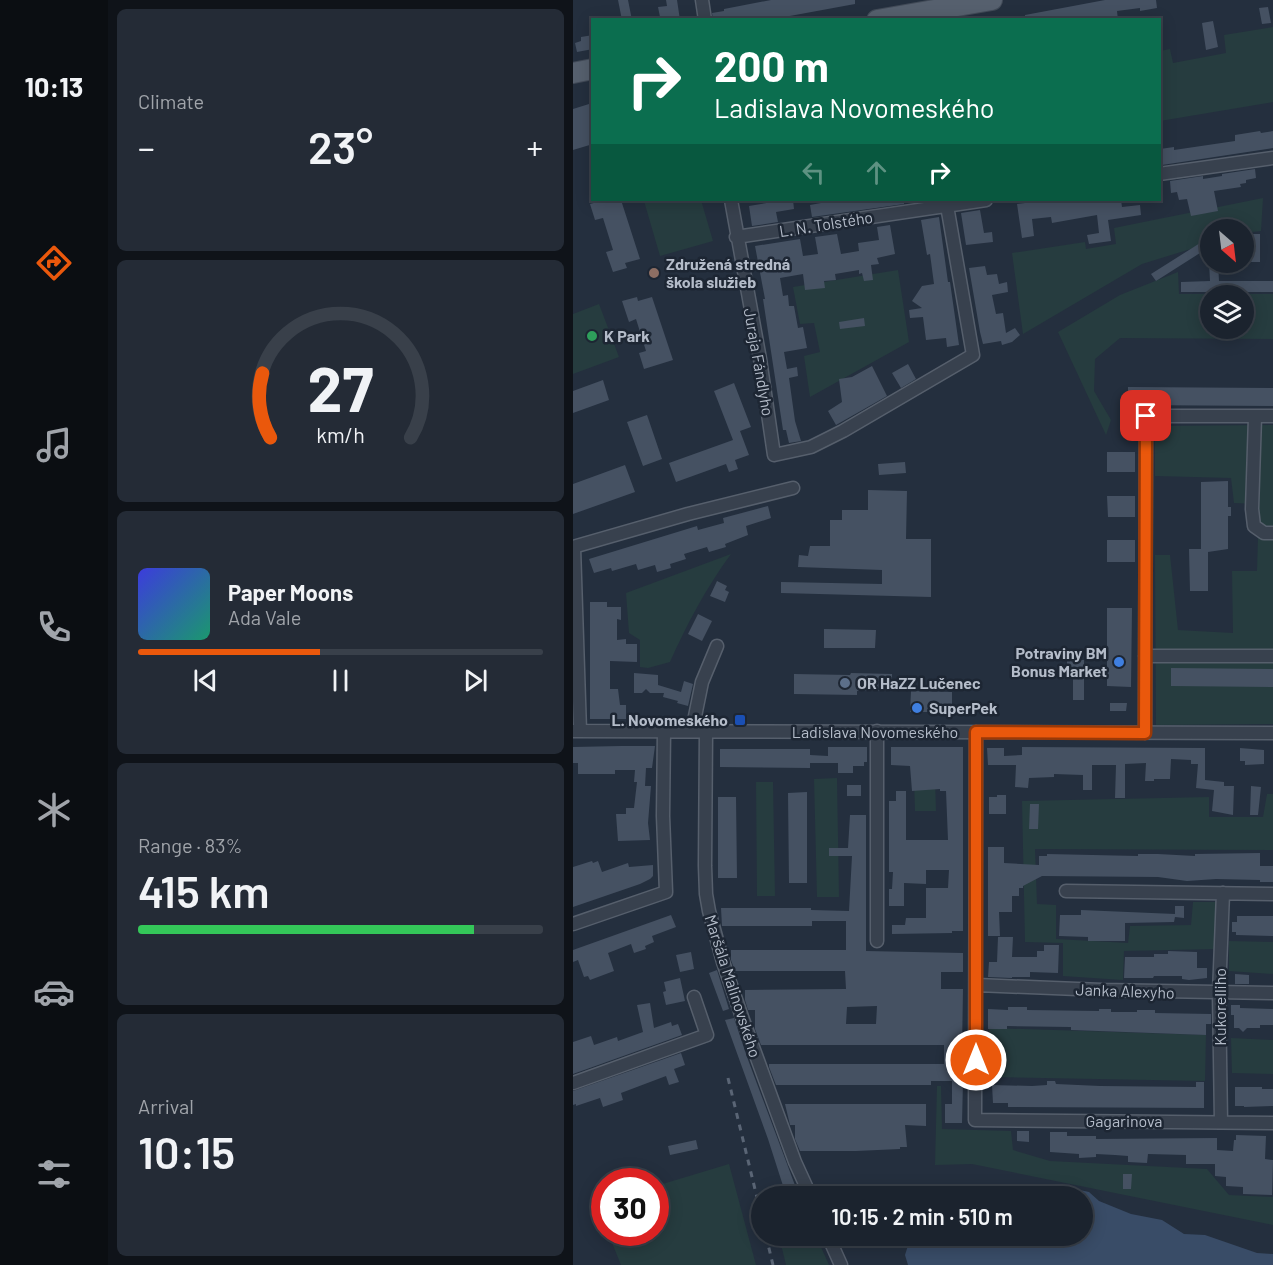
<!DOCTYPE html>
<meta charset="utf-8">
<style>
body{margin:0;font-family:Barlow,sans-serif;background:#242b36;color:#f1f3f6;height:100vh;display:flex;flex-direction:column;font-size:22px;white-space:nowrap}
*{box-sizing:border-box;margin:0}
p{font-size:20px;color:#a0a4aa}
.icon{flex:none;width:33px;height:33px;fill:none;stroke:currentColor;stroke-width:2;stroke-linecap:round;stroke-linejoin:round}
.map{position:relative;flex:1;overflow:hidden}
.details{display:flex;flex-direction:column;gap:9px;padding:9px;background:#0f1319;width:465px}
.details>*{flex:none}
.guide{position:absolute;left:18px;top:18px;width:570px;height:183px;border-radius:0px;box-shadow:0 3px 15px #0003,0 0 0 2px #39404a;background:#0b6e4f;color:#fff;overflow:hidden}
.needle{width:39px;rotate:152deg}
.fabs{position:absolute;left:627px;top:219px;display:grid;gap:12px}
.fabs a{display:grid;place-items:center;width:54px;height:54px;border-radius:50%;background:#1b232e;box-shadow:0 3px 15px #0003,0 0 0 2px #39404a;font-size:30px}
.speed{position:absolute;left:18px;top:1168px;display:flex;gap:12px;font-size:30px;font-weight:700;text-align:center}
.speed>*{display:grid;place-content:center;width:78px;height:78px;border-radius:50%;background:#1b232e;box-shadow:0 3px 15px #0003,0 0 0 2px #39404a;line-height:1}
.speed .limit{border:9px solid #d22;background:#fff;color:#111}
.pin{position:absolute;display:grid;place-items:center;width:51px;height:51px;color:#fff;margin:-26px;border-radius:12px;box-shadow:0 3px 9px #0006}
.me{position:absolute;width:66px;margin:-33px;rotate:0deg;stroke-linejoin:round;filter:drop-shadow(0 0 4px #0008)}
.turn{display:flex;align-items:center;gap:21px;height:126px;padding:0 24px;font-size:27px}
.turn .icon{width:78px;height:78px;stroke-width:2.5}
.turn b{display:block;font-size:42px;line-height:51px}
.lanes{display:flex;align-items:center;height:57px;padding:0 24px;background:#0003;justify-content:center;gap:30px;direction:ltr}
.lanes .off{opacity:.35}
.big{font-size:45px;font-weight:600;line-height:1.1}
.details .card{flex:1;display:flex;flex-direction:column;justify-content:center;gap:9px;min-width:0;padding:0 21px;border-radius:9px;background:#242b36}
.details .dial{align-items:center;gap:0}
.dial svg{height:156px;overflow:visible;fill:none;stroke:#39404a;stroke-width:7;stroke-linecap:round;text-anchor:middle}
.dial text{fill:#f1f3f6;stroke:none}
.song{display:flex;align-items:center;gap:18px}
.cover{width:72px;height:72px;border-radius:9px;background:linear-gradient(135deg,hsl(240 70% 55%),hsl(160 70% 35%))}
.played{height:6px;border-radius:3px;background:linear-gradient(90deg,#ea580c 45%,#39404a 45%)}
.keys{display:flex;justify-content:space-around;direction:ltr}
.heat{display:flex;justify-content:space-between;align-items:center;font-size:33px;direction:ltr}
.charge{height:9px;border-radius:4px;background:linear-gradient(90deg,#34c759 83%,#39404a 0)}
.trip{position:absolute;left:178px;top:1186px;width:342px;height:60px;border-radius:30px;background:#1b232e;box-shadow:0 3px 15px #0003,0 0 0 2px #39404a;font-weight:600;line-height:60px;text-align:center}
main{display:flex;flex:1;min-height:0}
.dock{display:flex;flex-direction:column;width:108px;justify-content:space-around;align-items:center;background:#0b0e12;color:#a0a4aa}
.dock .icon{width:42px;height:42px}
.dock .selected{color:#ea580c}
.dock b{font-size:27px;color:#f1f3f6}
.map>svg:first-child{display:block}
</style>
<main>
<nav class="dock">
<b>10:13</b>
<svg class="icon selected" aria-label="directions" viewBox="0 0 24 24"><path d="M12 3l9 9-9 9-9-9zM9 14v-3h6M13 9l2 2-2 2"/></svg>
<svg class="icon" aria-label="music" viewBox="0 0 24 24"><path d="M9 18V5l10-2v13"/><circle cx="6" cy="18" r="3"/><circle cx="16" cy="16" r="3"/></svg>
<svg class="icon" aria-label="phone" viewBox="0 0 24 24"><path d="M5 4h4l2 5-3 2q2 4 5 5l2-3 5 2v4C11 20 4 13 5 4z"/></svg>
<svg class="icon" aria-label="climate" viewBox="0 0 24 24"><path d="M12 3v18M4 7l16 10M4 17L20 7"/></svg>
<svg class="icon" aria-label="car" viewBox="0 0 24 24"><path d="M5 17H2v-5l4-1 3-4h7l3 4 3 1v5h-3M9 17h6M6 11h13"/><circle cx="7" cy="17" r="2"/><circle cx="17" cy="17" r="2"/></svg>
<svg class="icon" aria-label="filters" viewBox="0 0 24 24"><path d="M4 7h16M4 17h16"/><circle cx="9" cy="7" r="2"/><circle cx="15" cy="17" r="2"/></svg>
</nav>
<section class="details">
<div class="card"><p>Climate</p>
<div class="heat"><a>−</a><b class="big">23°</b><a>+</a></div>
</div>
<div class="card dial"><svg viewBox="0 0 100 80">
<path d="M14 69A42 42 0 1 1 86 69"/>
<path d="M14 69A42 42 0 0 1 10 36" stroke="#ea580c"/>
<text x="50" y="56" font-size="32" font-weight="700">27</text>
<text x="50" y="72" font-size="11">km/h</text>
</svg></div>
<div class="card">
<div class="song"><i class="cover"></i><div><b>Paper Moons</b><p>Ada Vale</p></div></div>
<div class="played"></div>
<div class="keys"><svg class="icon" aria-label="previous" viewBox="0 0 24 24"><path d="M18 5L8 12l10 7zM5 5v14"/></svg><svg class="icon" aria-label="pause" viewBox="0 0 24 24"><path d="M8 5v14M16 5v14"/></svg><svg class="icon" aria-label="next" viewBox="0 0 24 24"><path d="M6 5l10 7-10 7zM19 5v14"/></svg></div>
</div>
<div class="card"><p>Range · 83%</p><b class="big">415 km</b><div class="charge"></div></div>
<div class="card"><p>Arrival</p><b class="big">10:15</b></div>
</section>
<div class="map">
<svg width="700" height="1265" viewBox="0 0 700 1265">
<rect width="100%" height="100%" fill="#242f3e"/>
<path fill="#263c3f" fill-rule="evenodd" d="M700,27V102L587,121V51L597,49L600,63L653,53L651,35Z
M690,198L688,231L671,233L670,230H638L637,243L569,264L450,334L439,253L512,242L513,249L543,244L541,228Z
M76,200H128L140,241L87,256L71,201Z
M325,270L336,342L237,397L231,356L247,352L241,323L227,324L220,287Z
M605,272L606,294H700V339L547,338L522,359L521,391L538,420L533,435L485,332L547,295ZM638,296H670V328H638Z
M26,304L46,357L0,374V314Z
M700,425V724L583,725L582,555H597L605,630L660,633L659,571H684L686,504L661,503L658,478L582,476V426Z
M158,554C133,588 114,624 97,662L75,668L67,667V640L56,633L53,593Z
M264,778L266,897H244L241,779Z
M362,778L363,811H342L341,779Z
M183,782H200L202,896H184Z
M694,794H700V850L462,849L464,904L483,905V939L555,943L557,926L618,925L620,902H645L643,949L551,951L550,980L490,976V943L452,942L449,801L636,797V817H690Z
M656,941L700,942V974L656,971Z
M416,1028L633,1035L632,1081L416,1077Z
M658,1038L700,1040V1074L659,1073Z
M364,1086H368L369,1129L438,1131L440,1150L477,1161L634,1169L656,1195L700,1197V1225L399,1164L362,1165Z
M156,1164L183,1265H48L35,1233H82L83,1186Z
M206,1236H243L256,1265H213Z"/>
<path fill="#394c67" d="M478,1184L516,1192L526,1201L558,1214L589,1220L611,1234L632,1235L684,1253L700,1254V1265H335L332,1255L338,1236H510V1197H309L305,1191L308,1187L317,1185L331,1190L353,1189L375,1191L385,1187L408,1188L425,1192L467,1194Z"/>
<path fill="#455162" fill-rule="evenodd" d="M45,0H55L59,20H49Z
M93,0H104L107,20H91V17H87L85,7L94,6Z
M198,0H282V4L195,20H179L178,16L162,20H140L139,13L151,11V9Z
M532,0H583L584,8L567,11V8L544,11L545,20H523V16L503,20H452V15Z
M695,7L698,23L689,24L686,8Z
M640,21L645,47L633,50L629,23Z
M20,35V49L4,52L2,43L8,41V37Z
M16,104L20,114V144L0,150V109Z
M687,131L688,133L700,131V148L589,165L587,149L601,147V150L662,141V135Z
M682,169L683,178L673,180V183L667,184L668,187L641,191L645,211L618,216L614,199L606,200L604,192L598,193L597,181L630,176V179L649,176V174Z
M32,200H48L67,259L52,263L54,268L40,272L33,252L40,250L30,218L22,220L17,204Z
M206,200H220L221,209L203,212L205,222L179,226L176,206L206,201Z
M247,200H331V204L239,217L237,205L248,203Z
M476,200H481V203L503,200H548L549,207L567,205L568,215L535,220L538,241L516,244L514,235L526,233L524,215L479,223L478,217L459,219L461,236L449,238L444,204Z
M407,210L411,233L419,232L420,242L393,245L388,213Z
M366,217L375,282H377L386,345L374,347L373,338L353,340L350,317L337,318L336,310L349,308L339,301L349,286L361,284L357,254L354,255L348,220Z
M317,225L322,254L304,258L306,264L298,265L300,280L291,281L289,273L286,274V270L262,274L263,280L251,281L252,288L232,290L230,274L207,278L210,296L215,295L216,306H221L225,328L230,327L234,348L211,352L214,369L224,367L225,376L216,378L222,421L228,441L216,443L213,430H210L190,299H192L182,246L227,239L230,256L245,254L242,237L264,234L268,254L286,251L285,243L306,240L304,227Z
M676,234H687V262H670V240H676Z
M635,238L638,246L583,281L578,274Z
M636,262H645L646,281H700V292H608V282L637,281Z
M412,266L414,275L424,274L426,284L434,282L435,292L419,295L423,314L430,313L433,333L442,328L447,335L439,342L429,345L428,341L410,344L407,332L396,268Z
M64,297L65,301L79,297L100,360L71,369L66,353L73,351L63,319L56,322L49,301Z
M291,318L292,326L267,329L266,322Z
M335,364L343,379L328,388L319,373Z
M299,366L314,396L263,425L255,411L269,402L266,379L279,377Z
M30,380L36,400L0,413V391Z
M161,383L178,427L167,431L176,455L162,460L165,469L156,472L153,464L103,482L96,463L160,440L141,391Z
M555,387L700,388V406L555,405Z
M74,415L89,459L70,466L54,422Z
M534,452H562V472H534Z
M332,462L333,473L306,475L305,464Z
M52,465L62,492L0,514V484Z
M655,481V507H658V516H655V549L635,552V591H617L616,549H628V482Z
M295,490L334,491L333,539H358V597L208,593V582L309,584V570L225,567L226,555L235,556L237,546H257V520H269V510H295Z
M534,496H562V517H535Z
M195,506L198,518L173,526L175,535L152,544L153,547L136,552L134,547L111,554L113,559L97,564L98,568L84,572L82,565L65,570L63,564L39,571L38,568L21,573L16,559L124,526L125,530L151,523L150,518Z
M534,540H562V562H534Z
M144,581L154,586L152,590L156,592L152,602L137,596Z
M17,602H34V607H48V620L44,619V640L53,639V644H64V662L37,661V689H45L47,705H53V719H17Z
M534,608H559L558,687L534,686Z
M125,614L139,621L129,641L115,634Z
M251,629L303,630L302,648H251Z
M494,660H511V700H500V675H494Z
M598,668L700,669V687L598,686Z
M61,673L85,675V685L108,692L111,681L120,684L115,706L104,703L105,701L90,697L91,693H77L73,689L69,693H61Z
M278,673L319,674V691H284V695L221,694V674L277,675Z
M338,691L379,692V712H337Z
M537,703H554L553,711H537Z
M48,746H82L79,768H73L72,786H78L75,823L77,840L45,841L43,814H53V808H61L64,782H61L62,770H42V774H5V763H0V747Z
M255,747H294V762H291V766H280V773H265V763H237V768L147,767V749H237V755L255,756Z
M318,747H390V931H379V933L319,934V925H332L333,918H353V888H375L376,870H353V884L331,883V906H316V889H319L320,872H316V801H323V791H333V840H375L373,791H367V789L339,791L337,766L318,765Z
M449,747L632,748V780L651,782V786H661L660,815L639,811L641,790L623,788L625,764H618V760L598,759L597,779H581V781H572L573,763L552,764V798H542L543,765H519V790H510V775L481,774V777L456,778L455,788L442,787L443,765H415L414,748H431V756L449,755Z
M667,748L691,750V764L672,765V761H667Z
M274,785H288V796H274Z
M678,786L688,787L685,815H677Z
M234,792V883H216L215,793Z
M424,795H433V814H416V797H424Z
M145,797H163L164,878H145Z
M457,804H466L465,829H456Z
M277,815H293V951L390,953V972H368V989H390L389,1051H387L386,1073L389,1074L390,1081L389,1123H372V1104H379V1081H358V1085H203L196,1067V1064H371V1045H188L182,1029V1010H175L172,1000V990L273,989L272,971H162L158,960V950H273V921H239V926H149L148,908H238V910L276,911L279,856H256V848H275ZM304,1006L303,1024H273L274,1007Z
M415,847H431V863L466,865V856H474V854L565,856V854H585L622,856V854L687,853V866H700V882H687V880L643,879L614,881L585,877L469,876L450,886V888H446V896H439V912H426L427,936H415Z
M19,861L20,863L25,861L29,872L55,863L56,867L80,865V876L77,879L67,884L0,907V867Z
M602,906H611V918L602,917L601,922L552,923V941H515V937L486,936L487,915H508V910L602,914Z
M98,915L103,927L79,936L81,942L72,946L73,949L61,953L58,944L35,953L41,971L17,980L15,976L11,977L5,960L0,962V950Z
M664,916H700V936L663,935V932H659V922H664Z
M425,937H440L439,957H464V951H471V945H486L485,973L457,972V977H439V978L415,977L416,962H424Z
M595,951L624,952V968H634V978L616,980L609,979V976H581L580,978H551L552,957H581V954H595Z
M118,952L121,969L107,972L103,955Z
M144,970L156,1009L150,1011L136,973Z
M662,974L676,975V984H662Z
M107,978L112,1001L93,1005L90,992L93,991L91,982Z
M77,1003L81,1028L98,1022L99,1026L105,1024L109,1035L0,1074V1042L18,1036L21,1045L44,1037L45,1041L70,1032L64,1005Z
M658,1005H667V1008L700,1009V1025H687V1028H674L670,1032L666,1028H661V1015H658Z
M435,1007H454V1010L526,1011V1009H538V1012H564V1010H582V1013L638,1014V1024H633V1035L498,1030V1027L434,1026V1029H415V1009L435,1010Z
M161,1018L174,1057L223,1188L212,1192L195,1139L152,1020Z
M108,1053L112,1065L101,1069L106,1082L96,1085L93,1076L48,1093L50,1100L30,1107L27,1098L3,1106V1104L0,1105V1091Z
M474,1081H482L483,1084L527,1086L623,1087V1082H631V1108L435,1107V1103H420L419,1085L459,1086L474,1085Z
M662,1087H689V1089H700V1106L671,1107V1106H662Z
M212,1104H353V1126L332,1125L334,1147H327V1149L283,1151H227L222,1139V1125H217Z
M444,1131H456V1142L444,1141Z
M477,1132H494V1136H523V1139L644,1138V1150L660,1151L661,1140H663V1135L693,1136L692,1159L700,1160L699,1195L670,1194V1187L653,1186V1177L642,1176V1164H613V1155L575,1154L574,1163L555,1162V1156L542,1155L523,1154V1157L506,1158V1154L477,1152Z
M123,1140L125,1149L97,1155L95,1146Z
M550,1174H559L558,1189H550Z"/>
<g fill="none" stroke-linecap="round" stroke-linejoin="round">
<defs>
<path id="street" d="M129,0L132,20
M586,174L700,158
M158,200L187,359L201,455L238,447L270,431L400,355L373,200
M163,237L413,200
M682,417L679,509L681,526L691,533H700
M0,547L115,514L220,488
M1,547L7,731
M572,656H700
M0,731L700,733
M119,731L129,682L144,646
M133,731L132,866L133,894L136,911L150,962L169,1017L222,1162L238,1197
M304,731V941
M403,732L402,1120L700,1123
M572,733L573,416H700
M493,891L700,894
M0,924L93,892L90,816L91,731
M404,985L529,990L700,993
M0,1083L134,1035L121,997
M648,1122L646,993L650,893
M255,1236L268,1265"/>
<path id="primary" d="M304,20L419,0
M0,73L20,69"/>
</defs>
<use href="#street" stroke="#565f6c" stroke-width="15"/>
<use href="#primary" stroke="#414a57" stroke-width="22"/>
<use href="#street" stroke="#38414e" stroke-width="12"/>
<use href="#primary" stroke="#56606e" stroke-width="20"/>
<path stroke="#5a6575" stroke-width="3" stroke-dasharray="6 6" stroke-linecap="butt" d="M155,1078L189,1218
M193,1236L200,1265"/>
</g>
<g fill="none" stroke-linecap="round" stroke-linejoin="round">
<defs>
<path id="route" d="M403,1060V732L572,733L573,416"/>
</defs>
<use href="#route" stroke="#983908" stroke-width="15"/>
<use href="#route" stroke="#ea580c" stroke-width="10"/>
</g>
<circle fill="#8d6e63" stroke="#1d2633" stroke-width="2" cx="81" cy="273" r="6"/>
<circle fill="#2e9e5b" stroke="#1d2633" stroke-width="2" cx="19" cy="336" r="6"/>
<g fill="#3f7fe0" stroke="#1d2633" stroke-width="2">
<circle cx="546" cy="662" r="6"/>
<circle cx="344" cy="708" r="6"/>
</g>
<circle fill="#5c6f8a" stroke="#1d2633" stroke-width="2" cx="272" cy="683" r="6"/>
<rect fill="#1a4fb4" stroke="#1d2633" stroke-width="2" x="161" y="714" width="12" height="12" rx="3"/>
<g text-anchor="middle" stroke-width="5" stroke-linejoin="round" paint-order="stroke">
<g font-size="16" fill="#b4bcc9" stroke="#1d2633">
<text transform="translate(253 224) rotate(-9)" y="6">L. N. Tolstého</text>
<text transform="translate(186 362) rotate(80)" y="6">Juraja Fándlyho</text>
<text x="302" y="738">Ladislava Novomeského</text>
<text transform="translate(160 986) rotate(72)" y="6">Maršála Malinovského</text>
<text transform="translate(552 991) rotate(2)" y="6">Janka Alexyho</text>
<text transform="translate(647 1007) rotate(-90)" y="6">Kukorelliho</text>
<text x="551" y="1127">Gagarinova</text>
</g>
<g font-size="16" font-weight="bold" fill="#b4bcc9" stroke="#1d2633" text-anchor="start">
<text x="93" y="270">Združená stredná<tspan x="93" dy="18">škola služieb</tspan></text>
<text x="31" y="342">K Park</text>
<text x="534" y="659" text-anchor="end">Potraviny BM<tspan x="534" dy="18">Bonus Market</tspan></text>
<text x="284" y="689">OR HaZZ Lučenec</text>
<text x="356" y="714">SuperPek</text>
<text x="155" y="726" text-anchor="end">L. Novomeského</text>
</g>
</g>
</svg>
<div class="fabs">
<a><svg class="needle" viewBox="-14 -14 28 28"><path d="M0-13l5 13h-10z" fill="#e53935"/><path d="M0 13l5-13h-10z" fill="#a0a4aa"/></svg></a>
<a><svg class="icon" aria-label="layers" viewBox="0 0 24 24"><path d="M12 4l9 5-9 5-9-5zM3 14l9 5 9-5"/></svg></a>
</div>
<div class="speed"><div class="limit">30</div></div>
<div class="pin" style="left:573px;top:416px;background:#d93025"><svg class="icon" aria-label="arrive" viewBox="0 0 24 24"><path d="M6 21V4h12l-3 4 3 4H6"/></svg></div>
<svg class="me" style="left:403px;top:1060px" viewBox="-20 -20 40 40"><circle r="17" fill="#ea580c" stroke="#fff" stroke-width="3"/><path d="M0-11L8 9 0 5-8 9z" fill="#fff"/></svg>
<div class="trip">10:15 · 2 min · 510 m</div>
<div class="guide">
<div class="turn"><svg class="icon" aria-label="right" viewBox="0 0 24 24"><path d="M7 20v-9h11M14 6l5 5-5 5"/></svg><div><b>200 m</b>Ladislava Novomeského</div></div>
<div class="lanes"><svg class="icon off" aria-label="left" viewBox="0 0 24 24"><path d="M17 20v-9H6M10 6l-5 5 5 5"/></svg><svg class="icon off" aria-label="ahead" viewBox="0 0 24 24"><path d="M12 20V5M6 11l6-6 6 6"/></svg><svg class="icon" aria-label="right" viewBox="0 0 24 24"><path d="M7 20v-9h11M14 6l5 5-5 5"/></svg></div>
</div>
</div>
</main>
